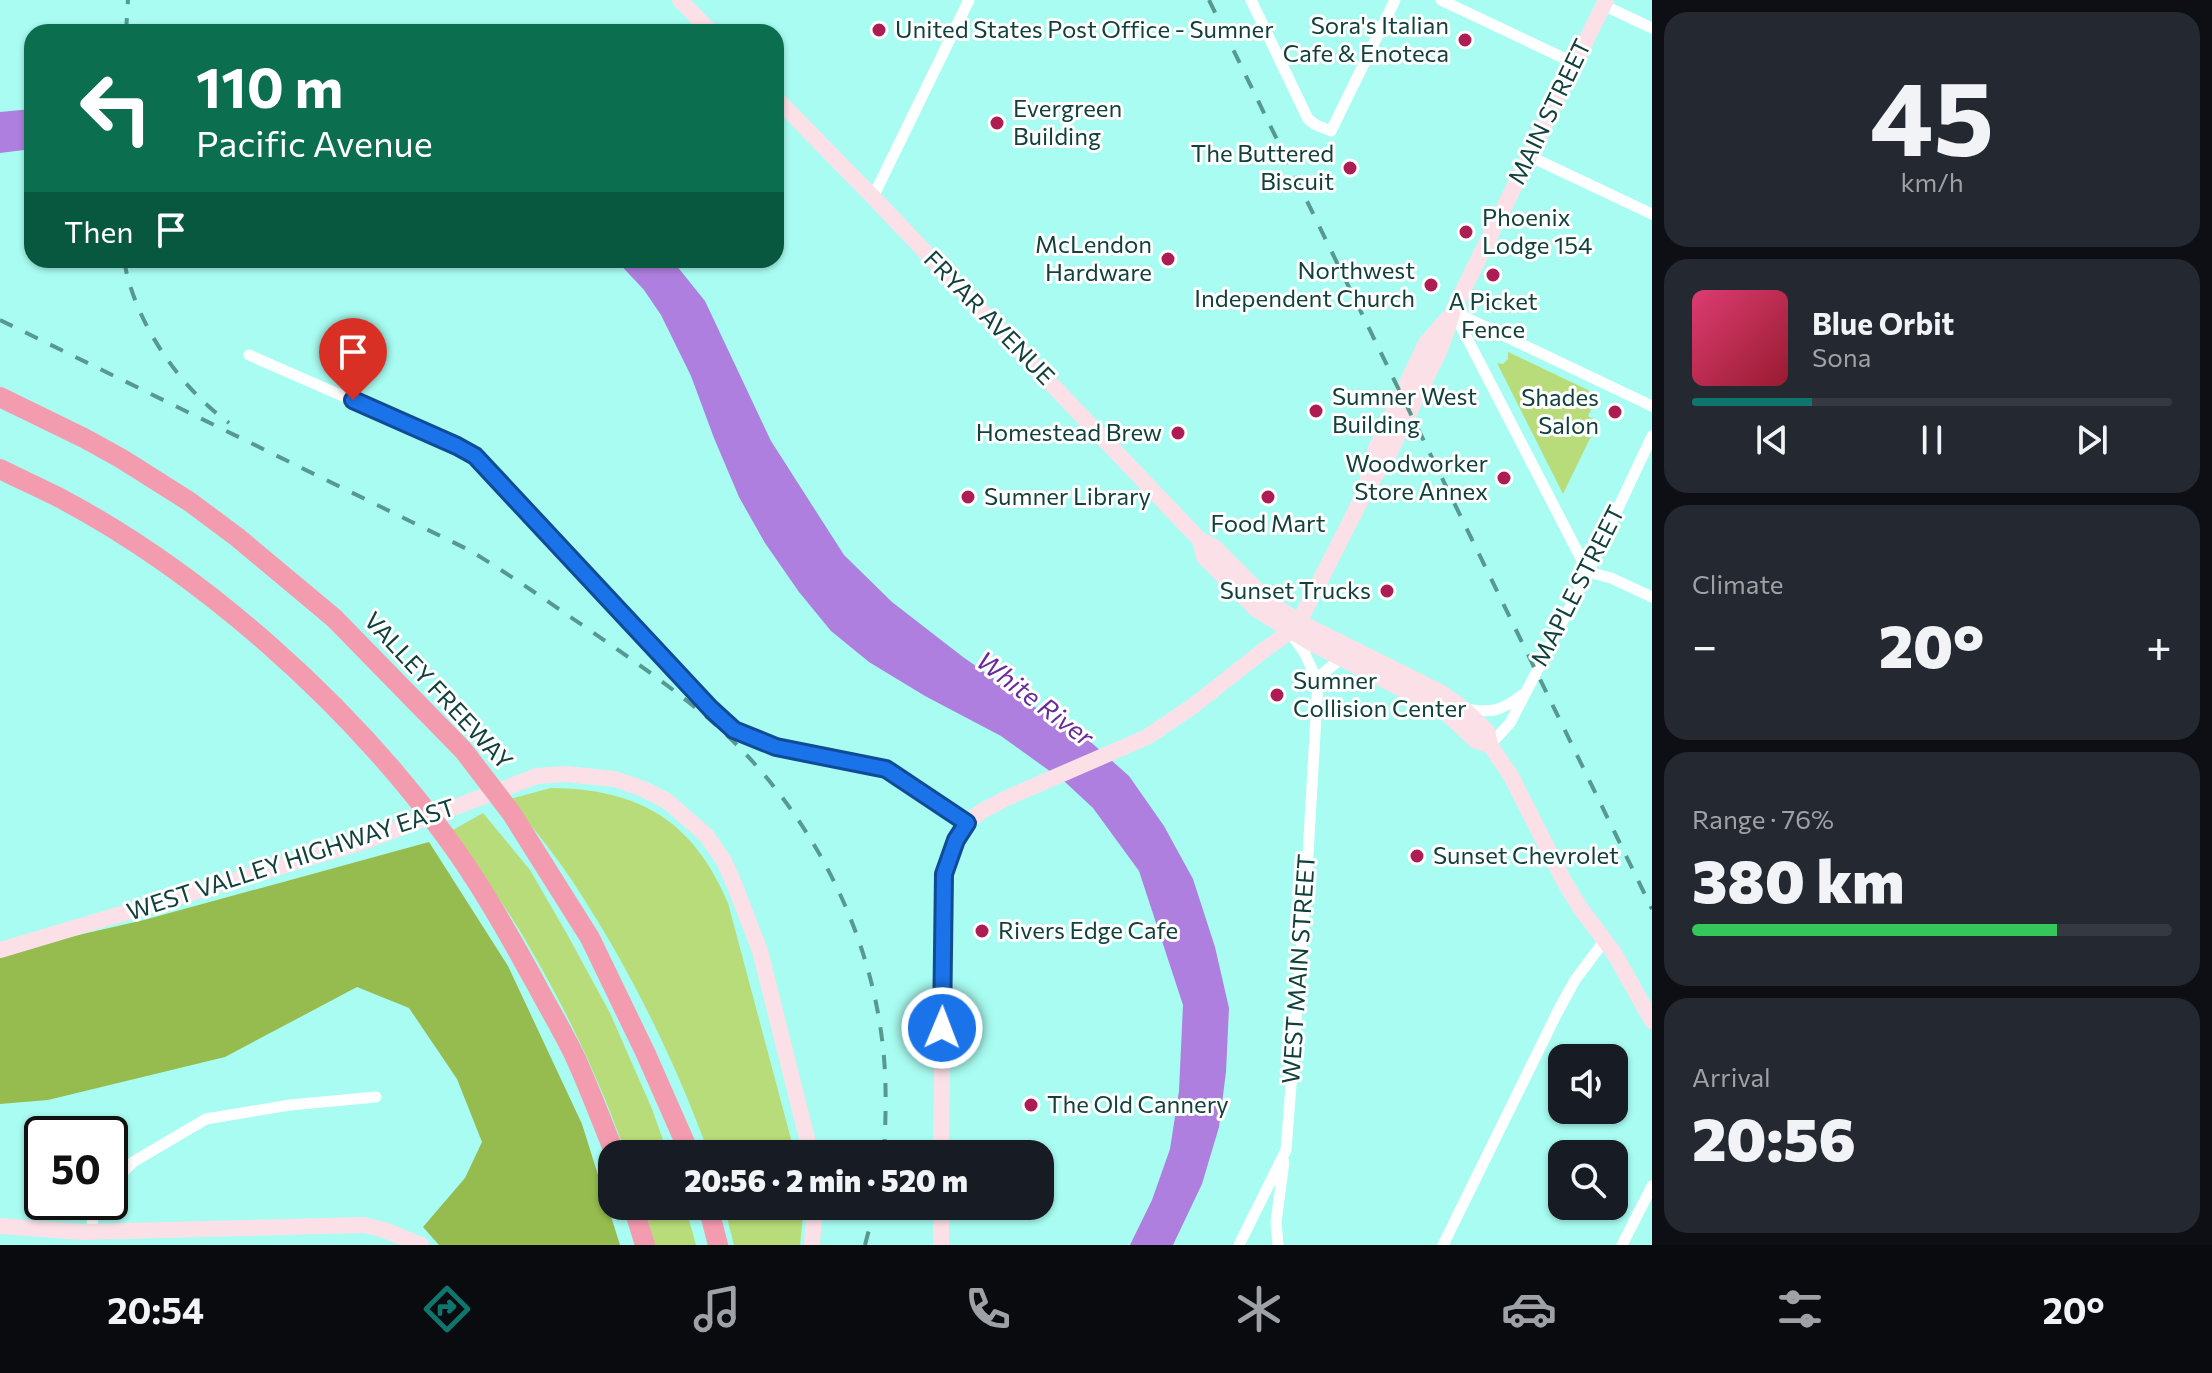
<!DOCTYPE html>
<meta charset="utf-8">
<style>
body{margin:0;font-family:Commissioner,sans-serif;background:#242831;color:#f1f3f6;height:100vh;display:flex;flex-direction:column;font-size:30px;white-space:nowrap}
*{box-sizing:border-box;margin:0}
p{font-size:26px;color:#9ea1a6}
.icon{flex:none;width:44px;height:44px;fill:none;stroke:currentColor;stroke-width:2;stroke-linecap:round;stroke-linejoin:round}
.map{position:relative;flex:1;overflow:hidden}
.sheet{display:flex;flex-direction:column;gap:12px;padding:12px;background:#0d0f14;width:560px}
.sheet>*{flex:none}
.hud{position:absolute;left:24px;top:24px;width:760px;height:244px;border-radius:24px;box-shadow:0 2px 6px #0004;background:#0b6e4f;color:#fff;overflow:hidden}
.tools{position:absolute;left:1548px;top:1044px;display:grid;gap:16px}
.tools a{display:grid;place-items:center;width:80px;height:80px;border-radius:16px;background:#171b24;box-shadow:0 2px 6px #0004;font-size:40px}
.speed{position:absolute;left:24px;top:1116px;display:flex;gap:16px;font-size:40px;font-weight:700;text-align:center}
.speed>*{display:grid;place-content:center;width:104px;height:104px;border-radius:50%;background:#171b24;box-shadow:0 2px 6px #0004;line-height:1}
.speed .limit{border:4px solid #111;border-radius:12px;background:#fff;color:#111}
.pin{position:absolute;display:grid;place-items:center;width:68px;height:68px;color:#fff;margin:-82px -34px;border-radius:50% 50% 50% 0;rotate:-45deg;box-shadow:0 0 8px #0007}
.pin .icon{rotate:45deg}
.me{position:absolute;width:88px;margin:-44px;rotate:1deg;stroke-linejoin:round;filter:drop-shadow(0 0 6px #0008)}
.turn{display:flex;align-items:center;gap:28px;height:168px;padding:0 40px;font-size:36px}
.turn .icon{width:104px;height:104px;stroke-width:2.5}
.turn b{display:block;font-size:56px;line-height:68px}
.then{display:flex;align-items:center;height:76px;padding:0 40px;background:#0003;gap:16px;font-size:30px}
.big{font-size:60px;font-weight:800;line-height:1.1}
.sheet .widget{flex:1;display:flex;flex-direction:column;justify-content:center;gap:12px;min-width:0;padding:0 28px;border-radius:24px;background:#242831}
.sheet .dial{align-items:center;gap:0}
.dial b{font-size:104px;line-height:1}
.song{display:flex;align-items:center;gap:24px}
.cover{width:96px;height:96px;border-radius:12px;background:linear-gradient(135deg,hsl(340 70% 55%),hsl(350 70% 35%))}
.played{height:8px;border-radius:4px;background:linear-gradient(90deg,#0f766e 25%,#363941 25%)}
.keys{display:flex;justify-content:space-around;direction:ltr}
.heat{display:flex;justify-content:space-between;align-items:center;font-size:44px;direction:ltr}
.charge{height:12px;border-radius:6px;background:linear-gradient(90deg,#34c759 76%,#363941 0)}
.trip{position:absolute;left:598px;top:1140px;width:456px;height:80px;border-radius:24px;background:#171b24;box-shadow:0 2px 6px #0004;font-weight:800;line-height:80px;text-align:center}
.tab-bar{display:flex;height:128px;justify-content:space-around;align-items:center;background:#090b0e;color:#9ea1a6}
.tab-bar .icon{width:56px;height:56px}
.tab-bar .selected{color:#0f766e}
.tab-bar b{font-size:36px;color:#f1f3f6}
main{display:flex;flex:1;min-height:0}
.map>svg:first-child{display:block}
</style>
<main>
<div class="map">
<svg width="1652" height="1245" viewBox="0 0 1652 1245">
<rect width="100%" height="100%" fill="#a8fcf1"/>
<path fill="#b8dc79" d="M1508,352L1588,390L1596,399L1588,416L1598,422L1563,494L1497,363L1503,364L1508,359Z
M551,788C639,789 693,820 728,903L795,1154H709C674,1058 629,967 573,882C554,853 531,826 510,799Z
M483,813L530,870L567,934L610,1013L652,1109L668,1154H626C601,1083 568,1013 530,948C507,907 478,869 451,831Z
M644,1206H685L696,1245H655Z
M724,1206H804L800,1245H734Z"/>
<path fill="#96bc4f" d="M429,842L508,966L582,1124L620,1245H439L423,1227L465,1178L482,1142L457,1079L409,1008L357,987L225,1057L48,1100L0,1104V953L144,920Z"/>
<path fill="#ae7fde" d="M32,109V149L0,153V112Z
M616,260H672L705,301L771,441L844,555L892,602L963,657L1030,704L1085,737L1129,776L1164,826L1193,879L1215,947L1229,1008L1226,1072L1219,1127L1202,1184L1173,1245H1130L1152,1200L1170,1149L1179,1091L1183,1005L1139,871L1093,808L1065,782L1001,736L925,696L869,662L831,631L799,592L765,543L739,497L714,438L691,376L661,315L644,290Z"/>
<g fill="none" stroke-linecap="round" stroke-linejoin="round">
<path stroke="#fff" stroke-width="11" d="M1251,0L1308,119L1316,125L1331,131L1395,0
M1441,0L1574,63
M1603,5L1652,28
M1529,156L1652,214
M873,197L969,0
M1453,311L1588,572
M1454,312L1652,406
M249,355L457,446L475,456L711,709L734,730L776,747L886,769L967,823
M1588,572L1611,578L1652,597
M1291,634L1304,652L1318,682
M1464,709C1491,713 1500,712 1522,695
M1490,745L1510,723L1588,572L1652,436
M110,1185L133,1162L206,1119L290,1105L376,1097
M92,1231L93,1213L100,1202
M1239,1245L1286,1150L1306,889L1318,682L1322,674L1342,658
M1278,1245L1276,1222L1284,1162
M1443,1245L1558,1011L1575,980L1605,940
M1622,1245L1652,1186"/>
<path stroke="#fbe1e7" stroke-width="16" d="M680,0L711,32
M776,98L873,197L1200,540L1214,547L1269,602L1299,622L1442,693L1464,709L1487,731L1490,745L1511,776L1565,883L1581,909L1614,953L1652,1021
M1368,479L1375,451L1426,343L1447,319
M1200,540L1204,557L1257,610L1311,643L1424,700L1447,714L1476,741L1490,745
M0,950L366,841L537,776L566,774L615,779L643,789L667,801L706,835L724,861L735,886L760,951L811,1154
M941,1154L944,874L956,840L967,823L982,811L1007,798L1147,737L1193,706L1264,650L1290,632L1299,622L1365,492L1388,456L1440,350L1453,311L1606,0
M941,1206V1245
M0,1226L82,1232L364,1225L384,1230L421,1245
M812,1245L815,1206"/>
<path stroke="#f39caf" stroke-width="20" d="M0,397L84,438L122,459L190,502L237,537L334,618L464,751L512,814L590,938L646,1054L690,1154
M0,469C20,479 40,488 60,498C205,575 347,703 444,834C479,881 508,933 536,984C549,1009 564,1033 576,1059C590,1090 602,1122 615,1154
M633,1206L645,1245
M708,1206L718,1245"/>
<path stroke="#579890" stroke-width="4" stroke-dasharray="14 14" stroke-linecap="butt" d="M1209,0L1652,909
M126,32L128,0
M124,260C134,321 179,387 229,423
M0,320L469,550C509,574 547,601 585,627C630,658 675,689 716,725C805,805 867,920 882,1039C887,1077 886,1116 884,1154
M865,1245L875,1206"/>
</g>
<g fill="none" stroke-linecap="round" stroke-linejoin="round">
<defs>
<path id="route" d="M353,400L457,446L475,456L711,709L734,730L776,747L886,769L967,823L956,840L944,874L942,1028"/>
</defs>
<use href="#route" stroke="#114b97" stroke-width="20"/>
<use href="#route" stroke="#1a73e8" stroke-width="14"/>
</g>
<g fill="#ad1c52" stroke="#fff" stroke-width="3">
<circle cx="879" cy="30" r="8"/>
<circle cx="1465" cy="40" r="8"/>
<circle cx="997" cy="123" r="8"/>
<circle cx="1350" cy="168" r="8"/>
<circle cx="1466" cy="232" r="8"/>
<circle cx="1168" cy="259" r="8"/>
<circle cx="1493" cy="275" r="8"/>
<circle cx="1431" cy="285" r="8"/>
<circle cx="1316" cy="411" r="8"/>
<circle cx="1615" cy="412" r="8"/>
<circle cx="1178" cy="433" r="8"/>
<circle cx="1504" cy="478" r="8"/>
<circle cx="968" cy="497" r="8"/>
<circle cx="1268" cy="497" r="8"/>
<circle cx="1387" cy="591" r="8"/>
<circle cx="1277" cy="695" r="8"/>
<circle cx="1417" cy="856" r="8"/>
<circle cx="982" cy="931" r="8"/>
<circle cx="1031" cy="1105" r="8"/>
</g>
<g text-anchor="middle" stroke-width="6" stroke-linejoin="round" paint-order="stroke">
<g font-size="24" fill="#11413c" stroke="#fff" text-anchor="start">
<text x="1449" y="34" text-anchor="end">Sora's Italian<tspan x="1449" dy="28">Cafe &amp; Enoteca</tspan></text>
<text x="895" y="38">United States Post Office - Sumner</text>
<text x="1013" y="117">Evergreen<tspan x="1013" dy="28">Building</tspan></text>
<text x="1334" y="162" text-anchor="end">The Buttered<tspan x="1334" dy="28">Biscuit</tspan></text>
<text x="1482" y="226">Phoenix<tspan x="1482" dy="28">Lodge 154</tspan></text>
<text x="1152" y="253" text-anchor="end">McLendon<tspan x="1152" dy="28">Hardware</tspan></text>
<text x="1415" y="279" text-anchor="end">Northwest<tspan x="1415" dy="28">Independent Church</tspan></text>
<text x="1493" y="310" text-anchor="middle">A Picket<tspan x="1493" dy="28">Fence</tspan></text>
<text x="1332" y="405">Sumner West<tspan x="1332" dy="28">Building</tspan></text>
<text x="1599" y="406" text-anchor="end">Shades<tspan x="1599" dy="28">Salon</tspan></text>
<text x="1162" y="441" text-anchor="end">Homestead Brew</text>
<text x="1488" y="472" text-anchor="end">Woodworker<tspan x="1488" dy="28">Store Annex</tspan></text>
<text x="984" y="505">Sumner Library</text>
<text x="1268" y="532" text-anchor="middle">Food Mart</text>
<text x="1371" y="599" text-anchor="end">Sunset Trucks</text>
<text x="1293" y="689">Sumner<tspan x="1293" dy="28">Collision Center</tspan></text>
<text x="1433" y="864">Sunset Chevrolet</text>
<text x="998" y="939">Rivers Edge Cafe</text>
<text x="1047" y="1113">The Old Cannery</text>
</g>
<g font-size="24" fill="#11413c" stroke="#fff">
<text transform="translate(1550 112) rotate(-64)" y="8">MAIN STREET</text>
<text transform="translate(989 318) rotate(46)" y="8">FRYAR AVENUE</text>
<text transform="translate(1578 586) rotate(-63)" y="8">MAPLE STREET</text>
<text transform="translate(438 691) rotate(47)" y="8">VALLEY FREEWAY</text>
<text transform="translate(291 860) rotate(-18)" y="8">WEST VALLEY HIGHWAY EAST</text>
<text transform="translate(1299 969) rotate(-86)" y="8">WEST MAIN STREET</text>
</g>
<g font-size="26" font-style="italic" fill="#692b9b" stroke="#fff">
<text transform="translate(1035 699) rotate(37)" y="9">White River</text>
</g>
</g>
</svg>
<div class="tools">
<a><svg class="icon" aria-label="sound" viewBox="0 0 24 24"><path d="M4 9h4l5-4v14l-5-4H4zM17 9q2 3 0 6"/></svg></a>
<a><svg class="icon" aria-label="search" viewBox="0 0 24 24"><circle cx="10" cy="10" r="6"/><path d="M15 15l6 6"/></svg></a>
</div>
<div class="speed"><div class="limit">50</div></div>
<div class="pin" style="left:353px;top:400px;background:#d93025"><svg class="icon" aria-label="arrive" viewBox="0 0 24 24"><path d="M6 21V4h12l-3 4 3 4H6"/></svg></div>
<svg class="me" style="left:942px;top:1028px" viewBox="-20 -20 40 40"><circle r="17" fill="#1a73e8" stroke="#fff" stroke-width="3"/><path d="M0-11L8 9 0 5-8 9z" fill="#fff"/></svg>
<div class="trip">20:56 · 2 min · 520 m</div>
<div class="hud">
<div class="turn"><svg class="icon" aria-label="left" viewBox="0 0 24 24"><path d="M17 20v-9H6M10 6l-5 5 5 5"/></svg><div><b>110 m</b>Pacific Avenue</div></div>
<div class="then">Then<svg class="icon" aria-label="arrive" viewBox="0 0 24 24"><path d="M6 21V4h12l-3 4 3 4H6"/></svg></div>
</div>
</div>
<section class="sheet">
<div class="widget dial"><b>45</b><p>km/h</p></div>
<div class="widget">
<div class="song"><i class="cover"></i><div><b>Blue Orbit</b><p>Sona</p></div></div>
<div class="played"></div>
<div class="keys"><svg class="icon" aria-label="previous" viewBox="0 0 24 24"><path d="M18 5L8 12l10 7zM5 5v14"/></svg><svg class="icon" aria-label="pause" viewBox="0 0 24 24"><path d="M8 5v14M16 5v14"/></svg><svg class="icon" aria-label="next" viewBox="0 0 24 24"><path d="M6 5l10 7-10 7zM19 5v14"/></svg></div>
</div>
<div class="widget"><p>Climate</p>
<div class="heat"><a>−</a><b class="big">20°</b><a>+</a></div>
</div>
<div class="widget"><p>Range · 76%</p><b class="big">380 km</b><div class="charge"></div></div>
<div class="widget"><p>Arrival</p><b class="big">20:56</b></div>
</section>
</main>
<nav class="tab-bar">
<b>20:54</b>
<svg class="icon selected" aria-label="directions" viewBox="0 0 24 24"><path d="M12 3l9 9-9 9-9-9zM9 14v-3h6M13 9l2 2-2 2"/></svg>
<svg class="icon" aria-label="music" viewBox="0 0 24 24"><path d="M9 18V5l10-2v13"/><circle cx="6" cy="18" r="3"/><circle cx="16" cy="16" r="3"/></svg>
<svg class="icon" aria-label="phone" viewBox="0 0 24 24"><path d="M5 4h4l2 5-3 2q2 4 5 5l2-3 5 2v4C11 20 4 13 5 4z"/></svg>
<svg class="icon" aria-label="climate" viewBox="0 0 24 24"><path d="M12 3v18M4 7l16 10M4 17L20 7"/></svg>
<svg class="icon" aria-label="car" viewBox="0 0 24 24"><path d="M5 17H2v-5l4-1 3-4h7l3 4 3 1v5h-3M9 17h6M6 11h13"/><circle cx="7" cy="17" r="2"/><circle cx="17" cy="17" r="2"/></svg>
<svg class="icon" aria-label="filters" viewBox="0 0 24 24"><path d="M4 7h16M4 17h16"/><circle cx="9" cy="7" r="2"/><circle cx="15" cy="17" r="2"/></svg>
<b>20°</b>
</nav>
